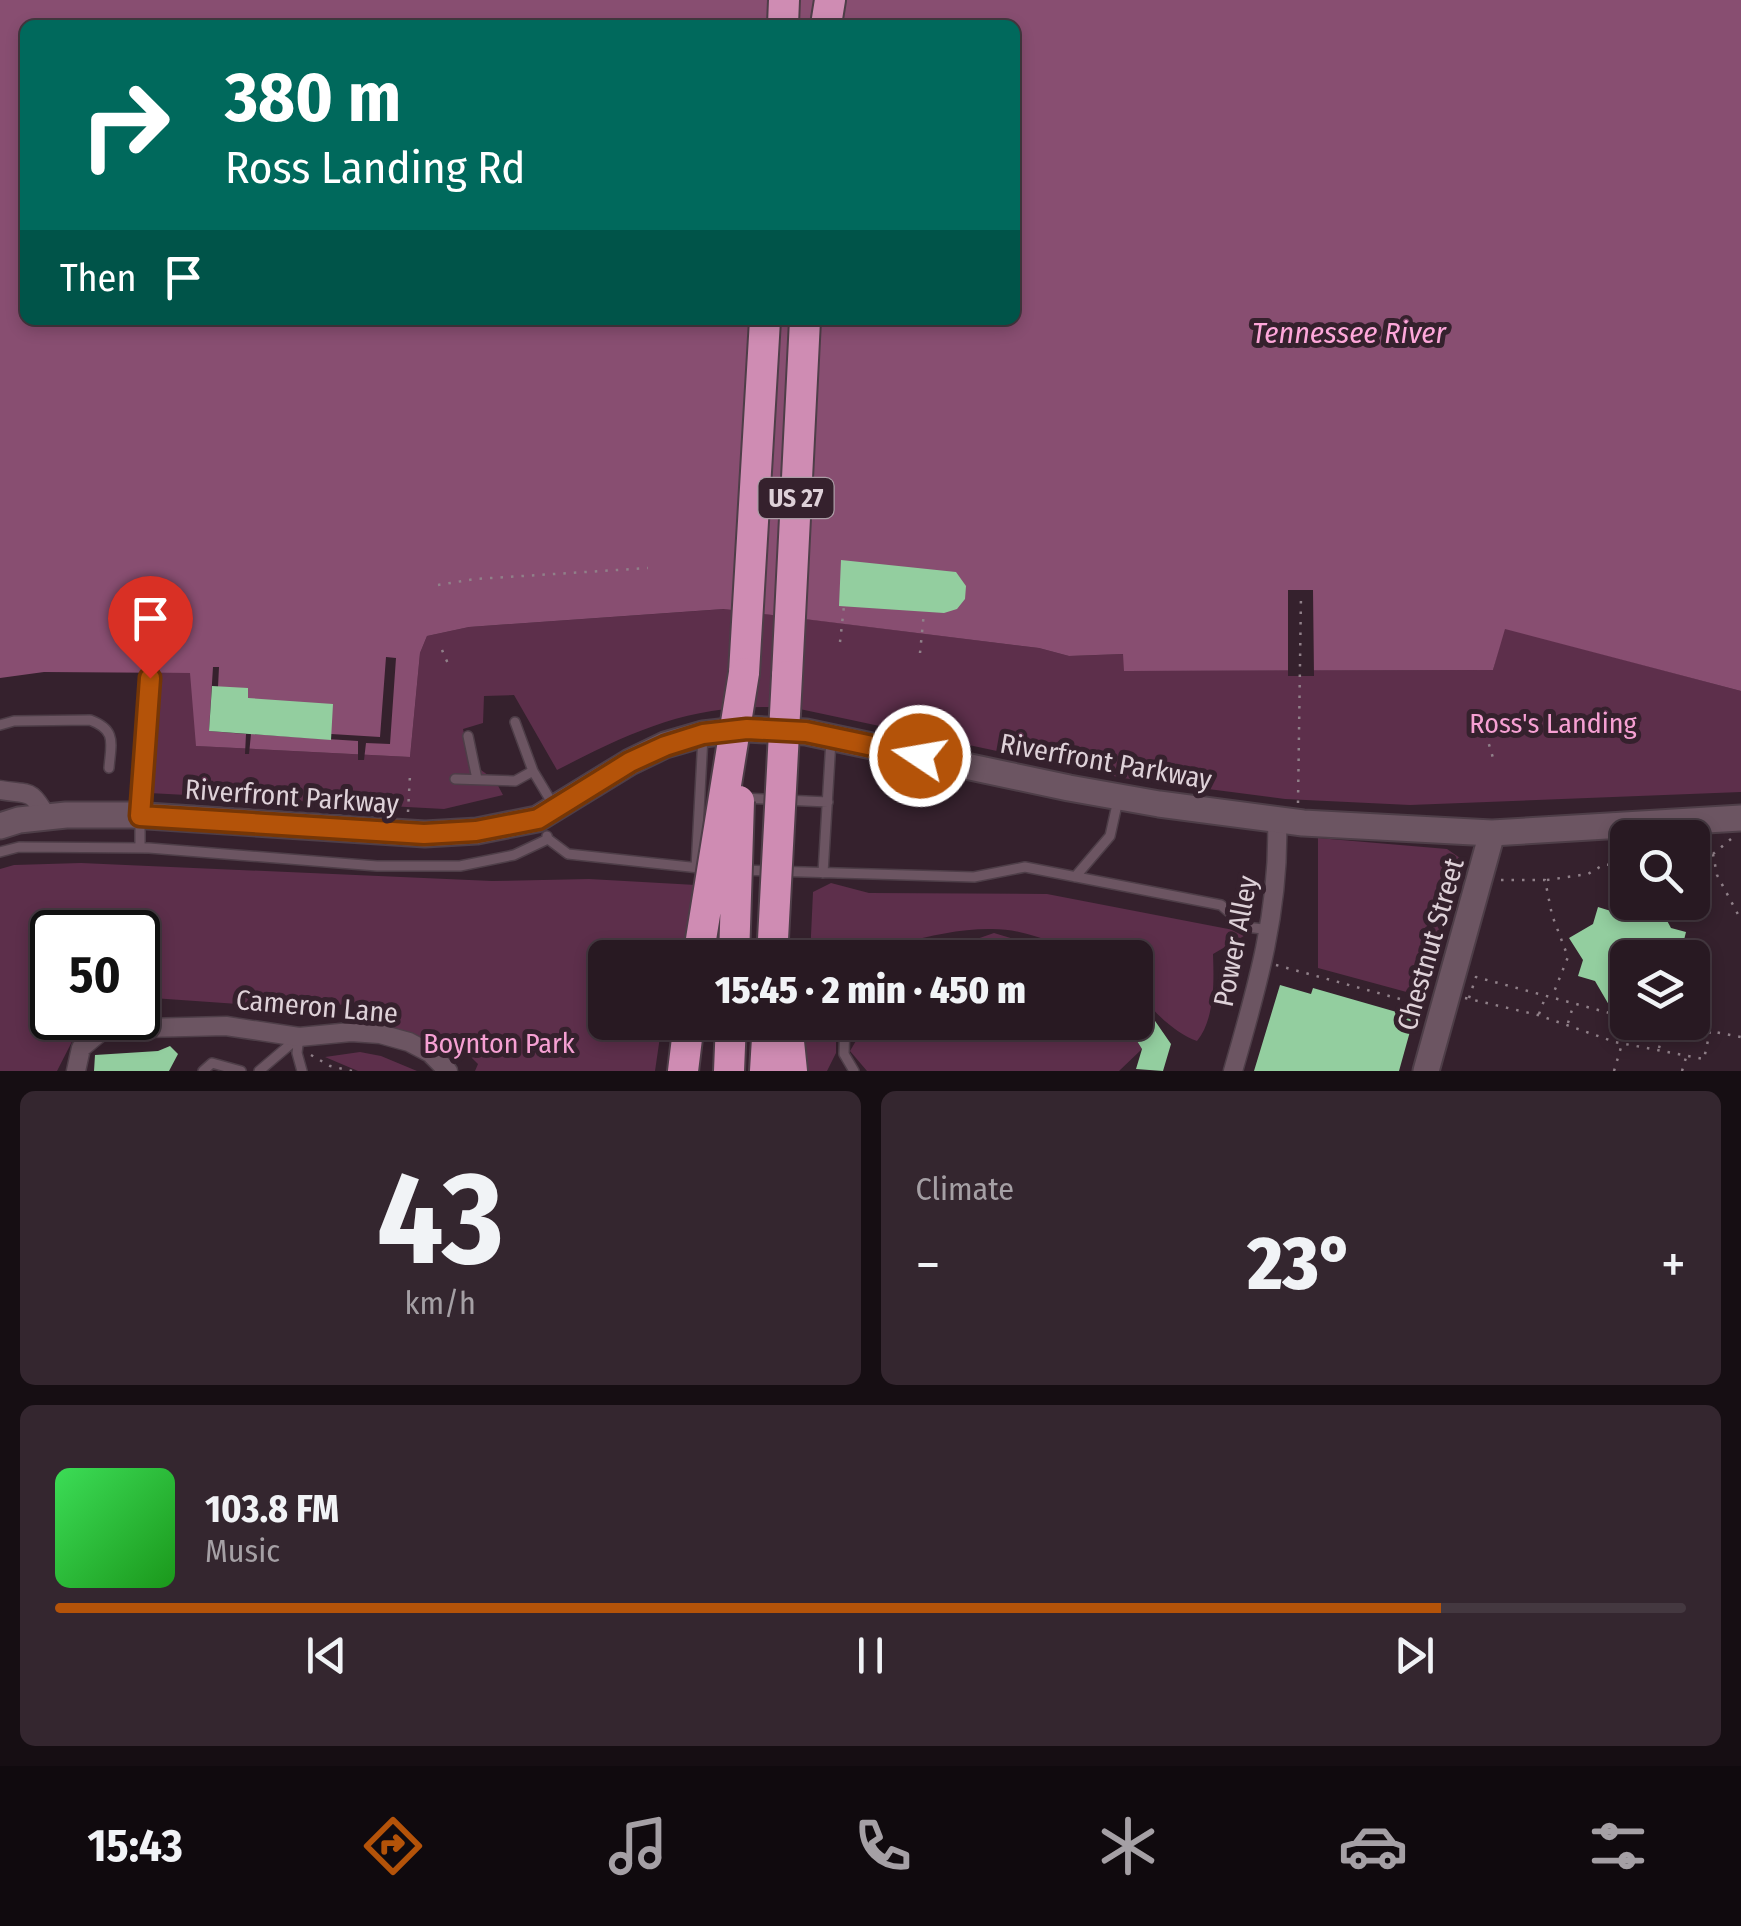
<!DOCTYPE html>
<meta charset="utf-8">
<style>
body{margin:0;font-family:"Fira Sans Condensed",sans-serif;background:#34262f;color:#f1f3f6;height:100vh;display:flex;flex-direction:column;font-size:38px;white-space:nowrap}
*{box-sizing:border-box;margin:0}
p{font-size:32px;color:#a5a0a5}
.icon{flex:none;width:55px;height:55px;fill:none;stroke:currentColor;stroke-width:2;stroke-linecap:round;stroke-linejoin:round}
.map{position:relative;height:1071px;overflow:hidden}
.side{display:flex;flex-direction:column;gap:20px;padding:20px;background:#160e13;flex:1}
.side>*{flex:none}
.banner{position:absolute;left:20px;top:20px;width:1000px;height:305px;border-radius:15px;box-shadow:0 5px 15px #0003,0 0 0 2px #443840;background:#00695c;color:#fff;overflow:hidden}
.fabs{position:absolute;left:1610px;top:820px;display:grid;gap:20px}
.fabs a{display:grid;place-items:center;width:100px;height:100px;border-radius:15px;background:#281922;box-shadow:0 5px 15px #0003,0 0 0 2px #443840;font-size:50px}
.speed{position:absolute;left:30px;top:910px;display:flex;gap:20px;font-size:50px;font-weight:700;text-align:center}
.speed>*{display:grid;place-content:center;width:130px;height:130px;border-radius:50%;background:#281922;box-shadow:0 5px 15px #0003,0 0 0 2px #443840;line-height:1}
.speed .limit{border:5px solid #111;border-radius:15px;background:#fff;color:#111}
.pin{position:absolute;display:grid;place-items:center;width:85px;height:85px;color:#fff;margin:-102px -42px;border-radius:50% 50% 50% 0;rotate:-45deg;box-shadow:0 0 10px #0007}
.pin .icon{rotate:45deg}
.me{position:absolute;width:110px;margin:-55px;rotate:282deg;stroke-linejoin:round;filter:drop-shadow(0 0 8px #0008)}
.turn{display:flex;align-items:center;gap:35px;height:210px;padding:0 40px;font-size:45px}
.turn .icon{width:130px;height:130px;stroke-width:2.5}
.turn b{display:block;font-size:70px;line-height:85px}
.then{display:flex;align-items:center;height:95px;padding:0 40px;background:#0003;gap:20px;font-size:38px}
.big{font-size:75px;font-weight:800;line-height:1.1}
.side .tile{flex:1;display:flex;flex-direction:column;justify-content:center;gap:15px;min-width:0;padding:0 35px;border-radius:15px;background:#34262f}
.side .dial{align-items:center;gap:0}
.dial b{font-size:130px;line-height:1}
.song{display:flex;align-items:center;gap:30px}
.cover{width:120px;height:120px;border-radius:15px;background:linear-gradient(135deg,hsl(130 70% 55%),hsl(120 70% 35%))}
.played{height:10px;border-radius:5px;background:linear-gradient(90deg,#b45309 85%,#443840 85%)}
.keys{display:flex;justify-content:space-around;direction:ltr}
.heat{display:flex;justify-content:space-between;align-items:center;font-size:55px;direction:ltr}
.side .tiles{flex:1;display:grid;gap:20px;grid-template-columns:1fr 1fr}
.tile:last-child{grid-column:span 2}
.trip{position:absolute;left:588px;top:940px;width:565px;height:100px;border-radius:15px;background:#281922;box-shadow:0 5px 15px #0003,0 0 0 2px #443840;font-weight:800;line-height:100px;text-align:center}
.menu{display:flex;height:160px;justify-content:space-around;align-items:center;background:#100a0e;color:#a5a0a5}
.menu .icon{width:70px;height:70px}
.menu .on{color:#b45309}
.menu b{font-size:45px;color:#f1f3f6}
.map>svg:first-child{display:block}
</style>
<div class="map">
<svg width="1741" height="1071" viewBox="0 0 1741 1071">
<rect width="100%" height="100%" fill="#35212d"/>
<path fill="#5d2f4b" d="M725,609L1039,648L1069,656L1124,654L1125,671L1493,670L1504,628L1741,691V792L1410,805L1285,799L1123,778L795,708C697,702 643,726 557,770L514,695L484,696L483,723L463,729L471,763L495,780L503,795L444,809L149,793L157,673H191L197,746L410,757L420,653L427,636L469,627Z
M1318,838L1447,849L1460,858L1425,997L1318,968Z
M81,863L492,881L589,879L696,885L683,953L659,957L605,958V1022L662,1023L655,1071H475L478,1064L465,1051L458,1058L393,1027L396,1020L378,1004L266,1006L138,997V932H52V1018H84L57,1071H0V869L14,865Z
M831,883L869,893L1047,894L1249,933L1213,954C1214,981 1215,1019 1197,1041C1174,1033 1145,1006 1136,983C1133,976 1135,965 1135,958C1125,958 1114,959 1104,958C1065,952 1035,929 992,929C930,928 871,958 810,957L813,892Z
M994,933L1073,957H925Z
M867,1022L1125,1023L1142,1049L1119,1071H867L850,1051Z
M805,1023H836V1053L827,1071H807L802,1037Z
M360,1052L381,1056L417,1071H358L325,1057Z"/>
<path fill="#884e71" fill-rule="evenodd" d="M0,0H1741V691L1505,629L1493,670L1124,671L1123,654L1069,656L1039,648L724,609L469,627L427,636L420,653L410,757L196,746L190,673L44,672L0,678ZM25,25H1015V320H25Z"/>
<path fill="#35212d" d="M1288,590H1313L1314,676H1288Z
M386,657L396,658L390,744L366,743L364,760H358V741L251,734L249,754H245L246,734L209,731L213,667H219L216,727L380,737Z"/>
<path fill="#93ce9f" d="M841,560L956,572L966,586L965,599L957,609L944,613L839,606Z
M212,686L248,688V698L333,704L331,740L209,731Z
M1630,902H1657L1671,928L1686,932L1682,948L1687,958H1628V1011L1616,1017L1595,981L1578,976L1583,960L1569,938L1593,924L1598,907L1614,912Z
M1280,985L1311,994L1313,988L1414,1017L1399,1071H1254Z
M1135,992L1171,1044L1163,1071L1136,1069L1142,1049L1125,1022H1135Z
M170,1046L178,1054L169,1071H94L95,1055L158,1051Z"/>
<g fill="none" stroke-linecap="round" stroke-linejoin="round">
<defs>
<path id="lane" d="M515,722L533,771L554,806
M0,725L14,721L90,720C117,730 111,743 109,768
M468,736L477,779
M455,779L515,781L533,771
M742,798L828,802
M548,839L568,854L709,869
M140,848V818
M0,852L19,847L149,848L377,866H460L514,855L548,839L547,836
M696,868L703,736
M740,870L974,877L1025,867L1221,905L1246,927L1271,930
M823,873L831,740
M1075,877L1110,836L1118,800
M845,1022L844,1054L854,1071
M203,1071L212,1063L241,1071
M259,1071L299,1037L297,1053L302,1071"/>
<path id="street" d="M0,790C31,795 30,788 47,817
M140,816L151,678
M76,1071L81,1048L104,1029L226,1026L299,1037L351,1032L380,1034L409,1042L430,1053L448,1071
M1233,1071C1257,988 1280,909 1277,821"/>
<path id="secondary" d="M0,826L19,820L66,815H132L425,834L477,831L537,819L630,762L665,745L703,734L747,729L806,732L1069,788L1159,804L1303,823L1492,833L1741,818
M1426,1071L1492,833"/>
<path id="highway" d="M783,25L784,0
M826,25L830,0
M744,673L765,320
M787,676L805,320
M787,1022L792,1071
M683,1071L689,1022
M729,1071L731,1022
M765,1071L768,1022"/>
</defs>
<use href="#lane" stroke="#4e3e48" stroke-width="12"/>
<use href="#street" stroke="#4e3e48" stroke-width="21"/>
<use href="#secondary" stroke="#4e3e48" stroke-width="29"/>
<use href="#highway" stroke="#4e3e48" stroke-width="34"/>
<path stroke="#908089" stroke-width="2.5" stroke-dasharray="2.5 8" stroke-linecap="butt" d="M438,585L475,579L648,568
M840,642L844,606
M442,650L449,666
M920,653L924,612
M1483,724L1493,758
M1298,803L1301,595
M408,812L410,775
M1713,854L1717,875L1741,920
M1692,855L1713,854L1731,839
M1501,880H1545L1552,915L1568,957L1552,997
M1547,880L1588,874L1603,865L1628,864
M1276,965L1422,1005
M1465,998L1538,1015L1615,1042L1704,1059L1710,1031L1741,1037
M1469,998L1476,977L1628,1018
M1539,1014L1545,998
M1646,1022L1709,1031
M1568,1023L1574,1003
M1659,1048L1665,1027
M311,1055L330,1066L352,1071
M1614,1071L1622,1044
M1682,1071L1687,1054"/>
<use href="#lane" stroke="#6c5562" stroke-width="9"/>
<use href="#street" stroke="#6c5562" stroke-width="18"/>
<use href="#secondary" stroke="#6c5562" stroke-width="25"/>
<use href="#highway" stroke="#cf8cb3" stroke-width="30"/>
<defs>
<path id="highway-bridge" d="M698,958L744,673
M734,958L739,801
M772,958L787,676"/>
</defs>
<use href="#highway-bridge" stroke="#4e3e48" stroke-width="34" stroke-linecap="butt"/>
<use href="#highway-bridge" stroke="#cf8cb3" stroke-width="30"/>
</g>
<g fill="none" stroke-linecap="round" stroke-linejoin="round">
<defs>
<path id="route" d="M150,678L140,816L424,834L476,831L538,819L630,762L665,746L703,734L747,729L806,732L920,756"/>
</defs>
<use href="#route" stroke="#753606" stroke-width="25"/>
<use href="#route" stroke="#b45309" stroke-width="18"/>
</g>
<g text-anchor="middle" stroke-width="10" stroke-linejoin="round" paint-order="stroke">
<rect fill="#35212d" stroke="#ab9ca5" stroke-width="2.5" x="758.5" y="478" width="75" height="40" rx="8"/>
<g font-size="25" font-weight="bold" fill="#ded1d8">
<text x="796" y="507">US 27</text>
</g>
<g font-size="28" fill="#f6a0d3" stroke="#35212d">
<text x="1553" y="733">Ross's Landing</text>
<text x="499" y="1053">Boynton Park</text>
</g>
<g font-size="28" fill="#ded1d8" stroke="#35212d">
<text transform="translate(1106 761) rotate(10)" y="10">Riverfront Parkway</text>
<text transform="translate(292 796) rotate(4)" y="10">Riverfront Parkway</text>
<text transform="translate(1235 941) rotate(-79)" y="10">Power Alley</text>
<text transform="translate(1430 944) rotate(-74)" y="10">Chestnut Street</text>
<text transform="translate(317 1006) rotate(5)" y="10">Cameron Lane</text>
</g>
<g font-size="30" font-style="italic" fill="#fea7da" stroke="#35212d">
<text x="1349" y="343">Tennessee River</text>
</g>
</g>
</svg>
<div class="fabs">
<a><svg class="icon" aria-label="search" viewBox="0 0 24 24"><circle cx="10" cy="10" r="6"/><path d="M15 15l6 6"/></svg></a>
<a><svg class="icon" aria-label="layers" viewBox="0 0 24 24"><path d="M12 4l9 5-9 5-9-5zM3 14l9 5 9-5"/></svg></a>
</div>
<div class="speed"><div class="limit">50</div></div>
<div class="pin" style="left:150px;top:678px;background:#d93025"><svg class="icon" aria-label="arrive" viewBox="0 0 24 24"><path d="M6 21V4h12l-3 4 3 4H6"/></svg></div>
<svg class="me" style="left:920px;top:756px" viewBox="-20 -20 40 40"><circle r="17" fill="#b45309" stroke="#fff" stroke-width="3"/><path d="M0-11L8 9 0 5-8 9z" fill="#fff"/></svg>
<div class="trip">15:45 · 2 min · 450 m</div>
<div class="banner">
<div class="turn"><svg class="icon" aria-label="right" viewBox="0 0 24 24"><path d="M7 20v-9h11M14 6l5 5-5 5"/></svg><div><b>380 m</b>Ross Landing Rd</div></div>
<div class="then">Then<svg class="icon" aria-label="arrive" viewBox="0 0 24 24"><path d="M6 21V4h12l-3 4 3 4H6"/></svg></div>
</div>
</div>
<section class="side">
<div class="tiles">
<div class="tile dial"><b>43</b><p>km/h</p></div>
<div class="tile"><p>Climate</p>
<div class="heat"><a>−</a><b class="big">23°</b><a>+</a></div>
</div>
<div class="tile">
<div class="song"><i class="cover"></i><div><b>103.8 FM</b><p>Music</p></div></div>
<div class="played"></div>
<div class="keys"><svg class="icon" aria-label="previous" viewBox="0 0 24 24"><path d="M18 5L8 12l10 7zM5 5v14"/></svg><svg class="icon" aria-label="pause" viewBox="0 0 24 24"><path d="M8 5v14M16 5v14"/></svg><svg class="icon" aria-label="next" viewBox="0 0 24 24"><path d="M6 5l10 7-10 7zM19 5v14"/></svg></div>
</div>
</div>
</section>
<nav class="menu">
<b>15:43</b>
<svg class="icon on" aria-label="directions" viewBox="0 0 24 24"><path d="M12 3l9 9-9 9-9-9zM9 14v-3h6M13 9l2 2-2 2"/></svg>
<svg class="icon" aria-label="music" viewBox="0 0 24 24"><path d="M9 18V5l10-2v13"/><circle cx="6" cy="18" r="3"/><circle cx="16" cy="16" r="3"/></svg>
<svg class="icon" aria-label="phone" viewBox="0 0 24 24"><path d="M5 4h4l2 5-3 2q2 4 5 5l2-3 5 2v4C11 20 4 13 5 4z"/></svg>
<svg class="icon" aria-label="climate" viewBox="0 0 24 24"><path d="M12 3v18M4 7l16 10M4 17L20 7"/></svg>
<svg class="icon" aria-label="car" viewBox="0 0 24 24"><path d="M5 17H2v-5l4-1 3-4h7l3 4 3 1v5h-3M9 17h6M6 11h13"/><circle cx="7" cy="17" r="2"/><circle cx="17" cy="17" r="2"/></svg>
<svg class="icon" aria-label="filters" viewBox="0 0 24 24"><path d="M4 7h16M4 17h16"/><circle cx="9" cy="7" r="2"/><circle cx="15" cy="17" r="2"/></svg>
</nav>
